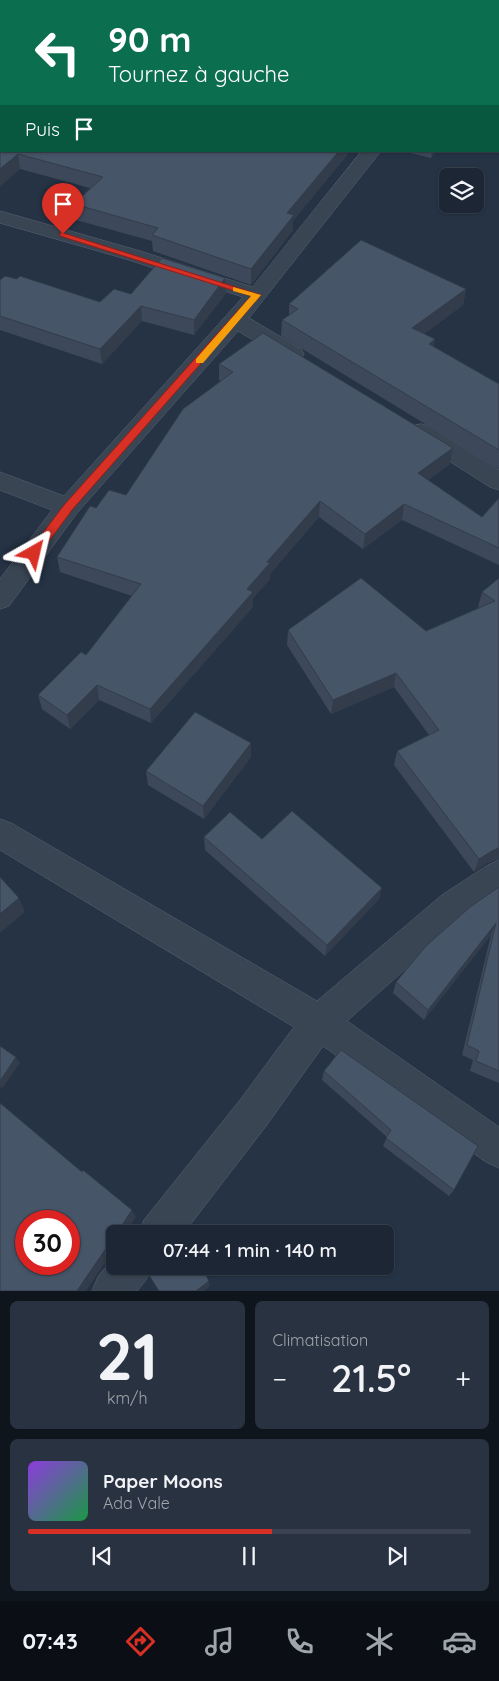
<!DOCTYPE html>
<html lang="fr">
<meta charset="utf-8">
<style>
body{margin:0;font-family:Quicksand,sans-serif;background:#293240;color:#f1f3f6;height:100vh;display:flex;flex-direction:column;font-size:19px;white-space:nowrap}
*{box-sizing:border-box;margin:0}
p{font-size:16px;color:#a0a5ac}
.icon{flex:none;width:28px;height:28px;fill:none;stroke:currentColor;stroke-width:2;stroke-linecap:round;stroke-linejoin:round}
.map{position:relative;height:1291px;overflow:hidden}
.side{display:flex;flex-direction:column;gap:10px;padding:10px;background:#0f151d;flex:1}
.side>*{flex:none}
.banner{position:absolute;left:0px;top:0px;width:500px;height:152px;box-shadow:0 1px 4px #0004,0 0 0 1px #3a434f;background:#0b6e4f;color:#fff;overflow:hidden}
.fabs{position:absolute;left:439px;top:168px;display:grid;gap:10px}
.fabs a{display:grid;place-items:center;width:45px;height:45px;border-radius:8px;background:#1c2634;box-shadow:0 1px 4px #0004,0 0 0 1px #3a434f;font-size:25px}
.speed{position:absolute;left:15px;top:1210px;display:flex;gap:10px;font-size:25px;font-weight:700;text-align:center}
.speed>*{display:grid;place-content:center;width:65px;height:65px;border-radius:50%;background:#1c2634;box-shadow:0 1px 4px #0004,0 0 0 1px #3a434f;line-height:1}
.speed .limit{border:8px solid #d22;background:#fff;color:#111}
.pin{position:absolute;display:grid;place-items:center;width:42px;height:42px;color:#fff;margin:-51px -21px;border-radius:50% 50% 50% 0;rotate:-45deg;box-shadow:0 0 5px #0007}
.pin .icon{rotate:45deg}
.me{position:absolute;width:55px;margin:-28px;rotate:37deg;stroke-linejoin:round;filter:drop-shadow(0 0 4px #0008)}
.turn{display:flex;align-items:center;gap:18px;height:105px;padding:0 25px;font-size:22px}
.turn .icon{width:65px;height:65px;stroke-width:2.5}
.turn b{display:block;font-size:35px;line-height:42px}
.then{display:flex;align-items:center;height:48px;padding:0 25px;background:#0003;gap:10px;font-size:19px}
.big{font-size:38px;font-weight:600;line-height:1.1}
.side .widget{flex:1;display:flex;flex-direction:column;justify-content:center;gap:8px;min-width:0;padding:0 18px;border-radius:8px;background:#293240}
.side .dial{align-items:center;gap:0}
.dial b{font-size:65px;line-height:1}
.song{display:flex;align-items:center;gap:15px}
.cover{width:60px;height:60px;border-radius:8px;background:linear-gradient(135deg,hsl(270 70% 55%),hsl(140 70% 35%))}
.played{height:5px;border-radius:2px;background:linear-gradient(90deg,#d93025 55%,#3a434f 55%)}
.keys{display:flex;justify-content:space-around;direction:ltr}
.heat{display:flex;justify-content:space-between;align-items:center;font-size:28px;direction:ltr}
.side .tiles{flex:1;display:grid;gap:10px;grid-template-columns:1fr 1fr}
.widget:last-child{grid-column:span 2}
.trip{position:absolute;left:106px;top:1225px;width:288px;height:50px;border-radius:8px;background:#1c2634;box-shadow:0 1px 4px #0004,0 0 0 1px #3a434f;font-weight:600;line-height:50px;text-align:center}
.dock{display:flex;height:80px;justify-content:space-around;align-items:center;background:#0b0f15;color:#a0a5ac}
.dock .icon{width:35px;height:35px}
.dock .on{color:#d93025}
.dock b{font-size:22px;color:#f1f3f6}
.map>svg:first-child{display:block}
</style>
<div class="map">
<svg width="499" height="1291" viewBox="0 0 499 1291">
<rect width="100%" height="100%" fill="#253345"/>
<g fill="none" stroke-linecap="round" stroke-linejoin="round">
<defs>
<path id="street" d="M362,151H381L249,318L301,349L304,354L301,359L293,361L285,359L238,331L77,513L9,606L0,609V579L52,510L0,490V472L64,496L243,297L126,259L0,223V211L140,251L252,287Z
M421,424L429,426L499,470V490L490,487L413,438L409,432L413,426Z
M0,819L11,823L317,1001L442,895L488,865L499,860V893L464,917L347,1021L499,1127V1168L486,1162L323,1046L266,1126L183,1234H139L144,1220L240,1100L294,1027L0,850Z
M115,1256V1266H152L146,1280L137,1291H92L98,1277Z"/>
</defs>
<use href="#street" stroke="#596372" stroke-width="1"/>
<use href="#street" fill="#3a4554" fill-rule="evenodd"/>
</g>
<path fill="#3d495a" d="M0,0H79L78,1H1V40H0Z
M351,0H364L363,1H356Z
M1,151H348V154L293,221V230L251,285L153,251L152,241L76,220L74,204L90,188L20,169Z
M402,151H436L431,158Z
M17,279L100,302L131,294L226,293L194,335L142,321L102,364L0,330V280Z
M466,289L463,305L424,334L435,339L433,346L499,384V469L281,336L282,320L289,315V304Z
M219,364L453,448L450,464L428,480L482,517L499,498V565L402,520L363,549L319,517L270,574V579L253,598V607L151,723L99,700L70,729L42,709L38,695L86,655L132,596L60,572L57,557L96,508L126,495L221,381L219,380Z
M499,578V859L487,863L474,872L394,765L397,751L429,735L394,687L331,714L287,645L288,630L426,631L479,608L478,607L482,592Z
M251,743V757L204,819L148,785L146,771Z
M204,837L262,839L379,899L325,956L205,850Z
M499,887V1083L470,1071L473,1060L462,1055L491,935L424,1020L393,993L396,982Z
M341,1050L454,1190L449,1196L383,1146L387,1137L322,1080L324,1071Z"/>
<path fill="#323c4a" d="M58,0H79L78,1H57Z
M321,0H334L333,1H320Z
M339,151H348V154L293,221V230L251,285V269L287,213Z
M432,151H436L431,158Z
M18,154L20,169L0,187V169Z
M225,278L226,293L194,335V320Z
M466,289L463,305L410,344L412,328Z
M141,306L142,321L102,364L100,349Z
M435,339L432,355L429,344Z
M453,448L450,464L416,489L418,473Z
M320,501L319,517L270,574V579L253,598V607L151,723L150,709L247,589L267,562Z
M404,504L402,520L363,549L365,534Z
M396,673L394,687L331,714L333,700Z
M97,685L99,700L70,729L67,715Z
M251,743V757L204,819L203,806Z
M499,848V859L487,863L474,872L479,859L492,851Z
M382,888L379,899L325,956L327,945Z
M19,898L25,912L0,933V914Z
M496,923L491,935L424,1020L428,1010Z
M16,1057L20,1063L2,1089L0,1086V1081Z
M132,1210L136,1217L125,1234H116Z
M115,1235V1248L86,1291H77Z
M209,1281L210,1286L204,1291H196Z"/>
<path fill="#475569" stroke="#323c4a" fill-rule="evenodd" d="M0,0H58L57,1H1V27H0Z
M272,0H321L320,1H271Z
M0,122H1V151H339L287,213L294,215L251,269L152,235L158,228L74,204L103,177L18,154L0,169Z
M361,240L466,289L412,328L435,339L429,344L499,384V450L282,320L298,309L289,304Z
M162,258L225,278L194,320L141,306L100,349L0,316V280L5,276L17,279L20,276L100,302L114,289L131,294Z
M263,333L453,448L418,473L482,517L499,498V548L404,504L365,534L320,501L267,562L270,563L247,589L253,592L150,709L97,685L67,715L38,695L81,652L86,655L141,584L57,557L90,506L96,508L109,490L126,495L183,409L233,372L219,364Z
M361,578L426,631L495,601L482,592L499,578V848L492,851L479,859L397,751L439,730L396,673L333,700L288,630Z
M195,712L251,743L203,806L146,771Z
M292,811L382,888L327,945L204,837L230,812L262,839Z
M0,877L19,898L0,914Z
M499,887V1071L476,1061L479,1051L467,1045L496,923L428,1010L396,982L426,946L470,907Z
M0,1046L16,1057L0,1081Z
M341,1050L478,1146L454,1190L386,1138L391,1130L324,1071Z
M0,1103L82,1172L83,1170L132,1210L116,1234H115V1235L77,1291H0ZM26,1221H69V1264H26Z
M154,1266H200L209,1281L196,1291H159L147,1272Z"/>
<path fill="#d93025" stroke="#8d1f18" d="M60,232L261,295L72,510L38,556L34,557L29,553L30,550L64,505L251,296L60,236Z"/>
<path fill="#f59e0b" d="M233,287L261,295L203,363H196V359L251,296L233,291Z"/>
</svg>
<div class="fabs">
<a><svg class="icon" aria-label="layers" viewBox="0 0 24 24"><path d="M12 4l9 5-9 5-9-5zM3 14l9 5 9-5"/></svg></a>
</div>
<div class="speed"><div class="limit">30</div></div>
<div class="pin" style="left:63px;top:234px;background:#d93025"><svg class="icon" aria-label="arrive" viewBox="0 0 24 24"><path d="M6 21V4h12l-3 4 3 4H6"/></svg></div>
<svg class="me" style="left:34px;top:553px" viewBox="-20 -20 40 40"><path d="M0-17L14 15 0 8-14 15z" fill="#d93025" stroke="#fff" stroke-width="4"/></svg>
<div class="trip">07:44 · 1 min · 140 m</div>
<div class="banner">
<div class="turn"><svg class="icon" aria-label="left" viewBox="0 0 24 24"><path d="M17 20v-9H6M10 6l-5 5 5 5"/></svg><div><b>90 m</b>Tournez à gauche</div></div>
<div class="then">Puis<svg class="icon" aria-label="arrive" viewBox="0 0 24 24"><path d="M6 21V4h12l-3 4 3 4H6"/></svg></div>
</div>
</div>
<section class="side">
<div class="tiles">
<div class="widget dial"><b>21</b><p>km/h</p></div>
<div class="widget"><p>Climatisation</p>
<div class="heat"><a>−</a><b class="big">21.5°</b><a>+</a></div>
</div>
<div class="widget">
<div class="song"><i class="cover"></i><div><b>Paper Moons</b><p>Ada Vale</p></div></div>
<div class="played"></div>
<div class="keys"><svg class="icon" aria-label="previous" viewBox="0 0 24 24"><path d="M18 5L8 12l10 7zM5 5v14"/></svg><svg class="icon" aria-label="pause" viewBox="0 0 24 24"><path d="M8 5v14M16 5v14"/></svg><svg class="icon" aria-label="next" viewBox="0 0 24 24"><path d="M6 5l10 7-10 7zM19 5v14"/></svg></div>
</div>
</div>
</section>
<nav class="dock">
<b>07:43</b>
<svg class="icon on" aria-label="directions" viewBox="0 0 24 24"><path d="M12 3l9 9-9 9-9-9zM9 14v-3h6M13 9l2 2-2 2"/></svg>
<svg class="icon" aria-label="music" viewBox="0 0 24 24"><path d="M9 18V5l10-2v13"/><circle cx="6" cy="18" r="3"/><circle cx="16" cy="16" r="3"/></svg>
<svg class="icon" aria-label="phone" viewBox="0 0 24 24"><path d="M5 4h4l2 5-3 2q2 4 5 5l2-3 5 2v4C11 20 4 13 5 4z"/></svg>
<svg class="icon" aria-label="climate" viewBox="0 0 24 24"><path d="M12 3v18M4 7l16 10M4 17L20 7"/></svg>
<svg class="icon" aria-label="car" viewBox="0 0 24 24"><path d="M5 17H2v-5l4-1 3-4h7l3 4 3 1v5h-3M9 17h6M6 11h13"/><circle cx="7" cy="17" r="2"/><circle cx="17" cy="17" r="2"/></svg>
</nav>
